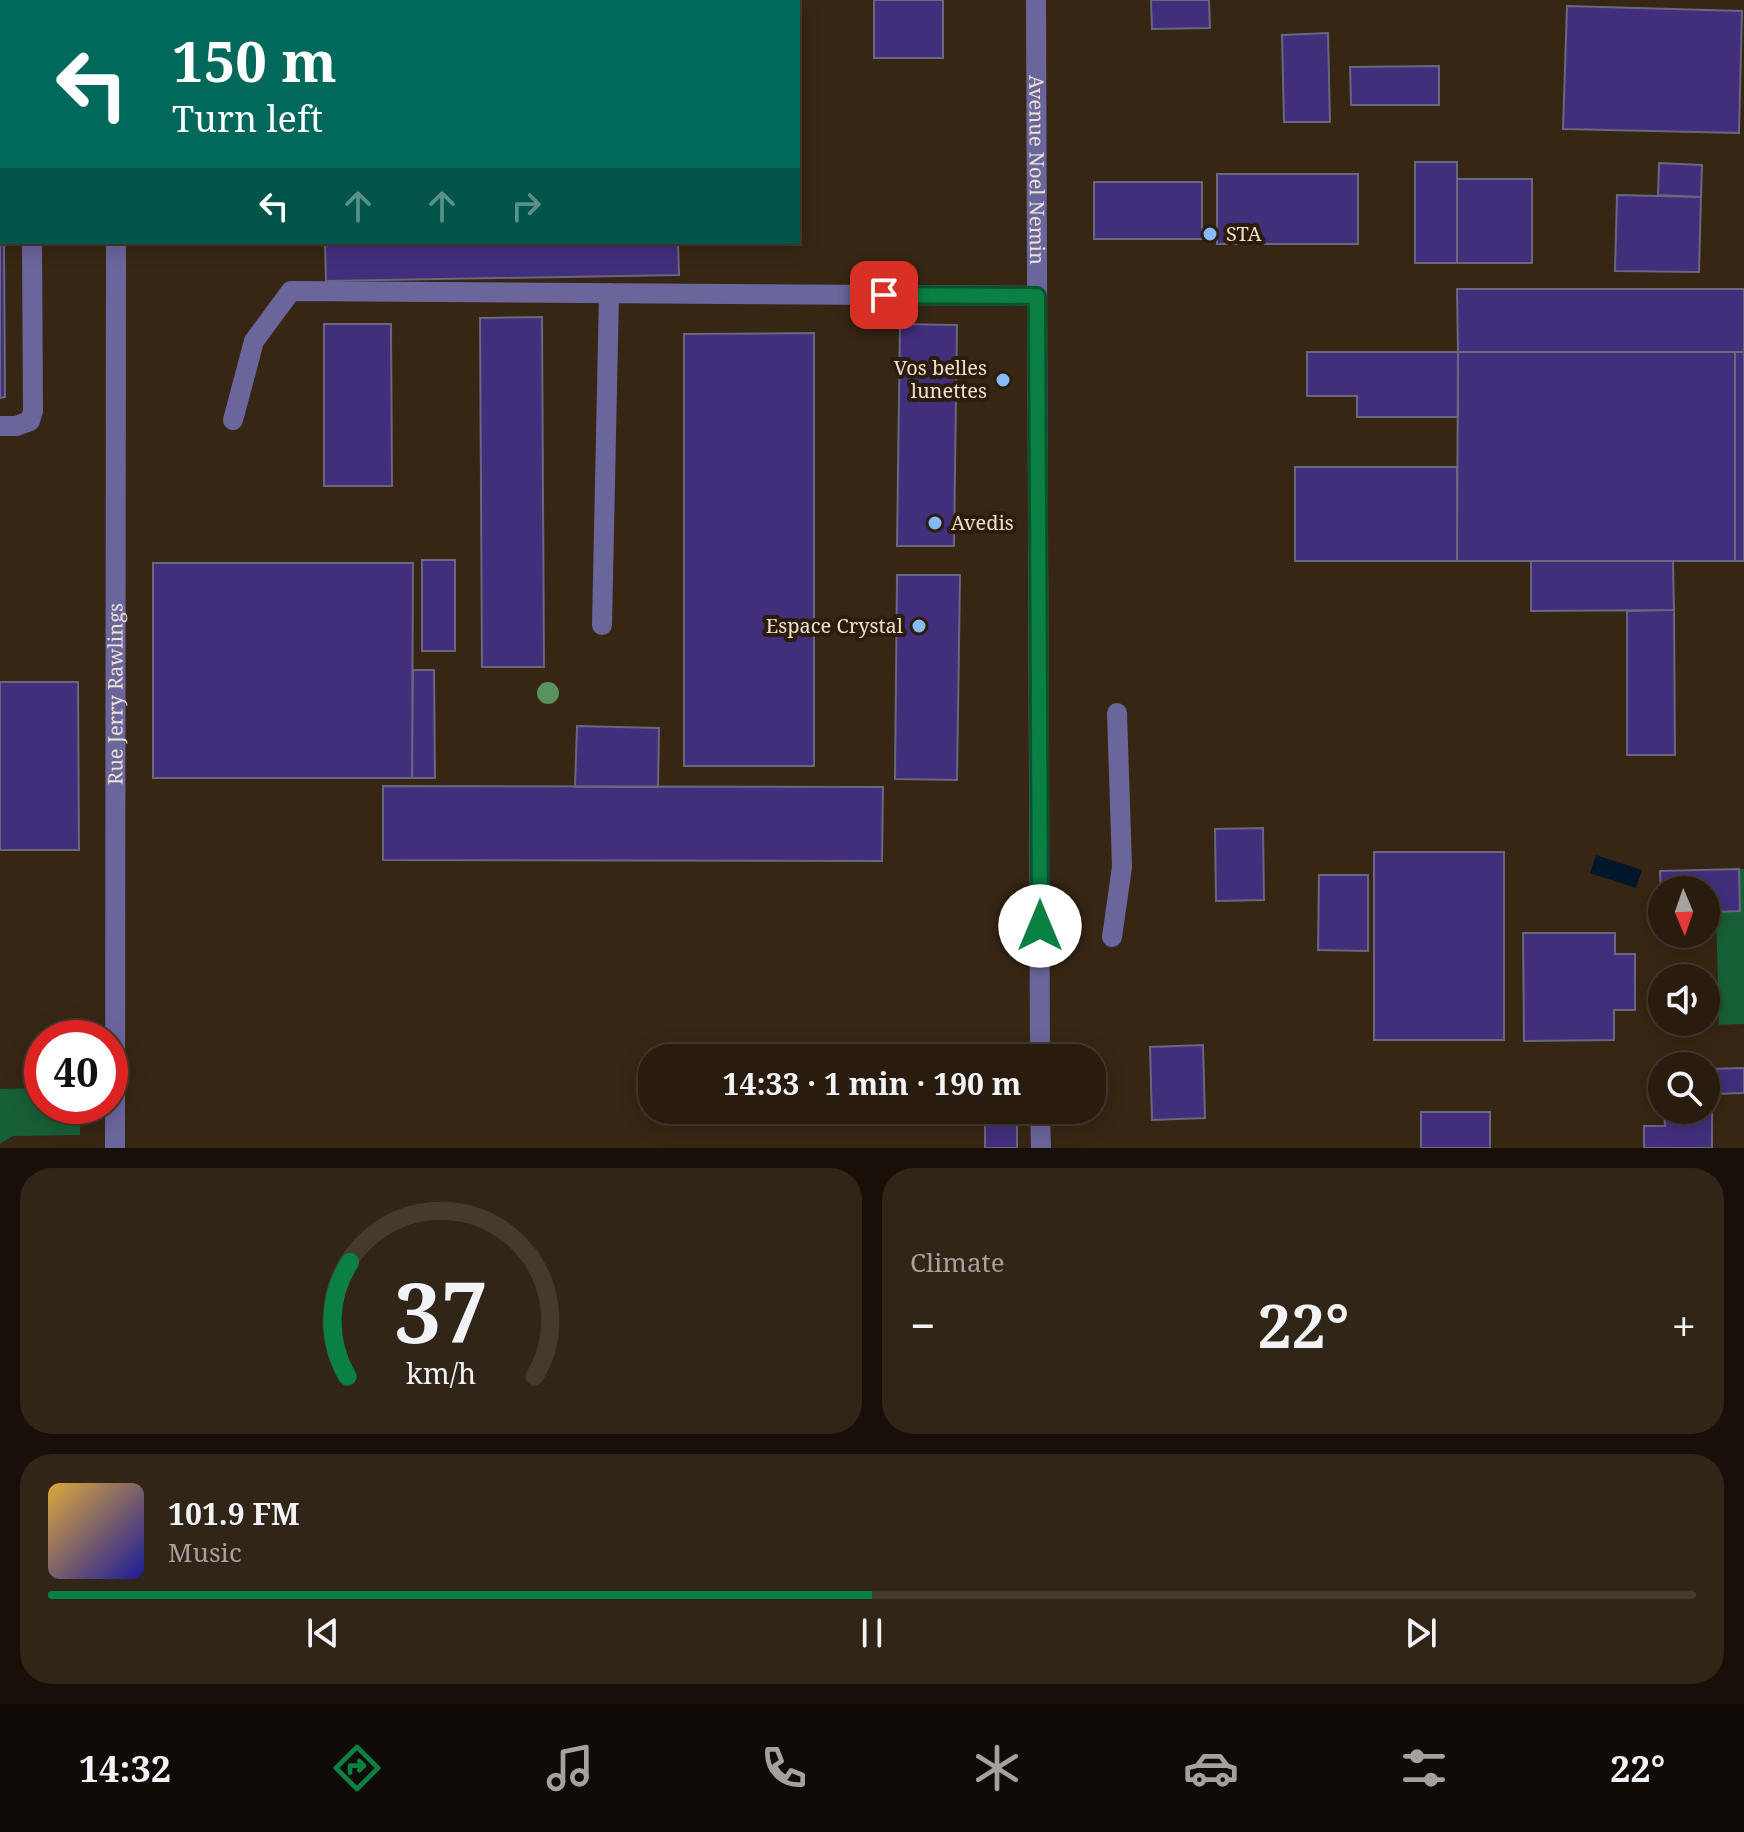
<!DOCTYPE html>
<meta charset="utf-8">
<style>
body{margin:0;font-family:"Noto Serif",serif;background:#312517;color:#f1f3f6;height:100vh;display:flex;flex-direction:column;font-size:30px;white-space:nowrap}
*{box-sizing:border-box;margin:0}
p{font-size:26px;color:#a5a19e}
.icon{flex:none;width:44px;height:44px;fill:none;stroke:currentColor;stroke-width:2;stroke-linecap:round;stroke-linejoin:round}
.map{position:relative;height:1148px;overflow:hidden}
.panel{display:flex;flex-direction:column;gap:20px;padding:20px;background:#170f08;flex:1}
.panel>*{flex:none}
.guide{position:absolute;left:0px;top:0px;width:800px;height:244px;box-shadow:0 4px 20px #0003,0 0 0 2px #453a2e;background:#00695c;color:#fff;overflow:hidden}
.needle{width:52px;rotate:178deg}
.tools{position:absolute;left:1648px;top:876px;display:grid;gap:16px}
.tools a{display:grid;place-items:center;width:72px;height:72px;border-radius:50%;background:#291c0e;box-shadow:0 4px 20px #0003,0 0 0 2px #453a2e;font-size:40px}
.speed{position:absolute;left:24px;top:1020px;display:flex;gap:16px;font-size:40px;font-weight:700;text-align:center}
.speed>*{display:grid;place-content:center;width:104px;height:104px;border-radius:50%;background:#291c0e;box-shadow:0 4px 20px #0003,0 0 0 2px #453a2e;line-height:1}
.speed .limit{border:12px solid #d22;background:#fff;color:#111}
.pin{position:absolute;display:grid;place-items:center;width:68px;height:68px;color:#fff;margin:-34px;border-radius:16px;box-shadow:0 4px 12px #0006}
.me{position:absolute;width:88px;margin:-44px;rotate:0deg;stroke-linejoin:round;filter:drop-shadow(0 0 6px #0008)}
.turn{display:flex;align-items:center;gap:28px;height:168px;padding:0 40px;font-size:36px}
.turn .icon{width:104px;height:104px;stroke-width:2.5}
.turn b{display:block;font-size:56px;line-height:68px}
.lanes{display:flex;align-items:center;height:76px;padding:0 40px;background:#0003;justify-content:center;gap:40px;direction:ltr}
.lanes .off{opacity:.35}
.big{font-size:60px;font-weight:700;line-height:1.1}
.panel .tile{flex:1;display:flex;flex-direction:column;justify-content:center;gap:12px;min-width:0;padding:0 28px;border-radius:32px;background:#312517}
.panel .dial{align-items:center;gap:0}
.dial svg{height:208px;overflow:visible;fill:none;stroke:#453a2e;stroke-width:7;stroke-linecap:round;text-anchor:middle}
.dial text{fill:#f1f3f6;stroke:none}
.song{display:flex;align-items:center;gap:24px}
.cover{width:96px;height:96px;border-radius:12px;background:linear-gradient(135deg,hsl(40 70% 55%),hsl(240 70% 35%))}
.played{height:8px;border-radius:4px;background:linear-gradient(90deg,#0b8043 50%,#453a2e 50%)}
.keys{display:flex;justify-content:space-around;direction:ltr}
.heat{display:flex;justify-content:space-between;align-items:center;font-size:44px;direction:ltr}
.panel .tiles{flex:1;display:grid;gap:20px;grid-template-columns:1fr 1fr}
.tile:last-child{grid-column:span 2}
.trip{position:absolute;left:638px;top:1044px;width:468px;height:80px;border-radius:32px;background:#291c0e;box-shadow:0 4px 20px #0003,0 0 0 2px #453a2e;font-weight:700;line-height:80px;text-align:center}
.tab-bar{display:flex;height:128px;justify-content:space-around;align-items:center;background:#100b06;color:#a5a19e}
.tab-bar .icon{width:56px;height:56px}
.tab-bar .on{color:#0b8043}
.tab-bar b{font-size:36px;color:#f1f3f6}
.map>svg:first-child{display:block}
</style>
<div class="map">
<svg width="1744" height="1148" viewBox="0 0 1744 1148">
<rect width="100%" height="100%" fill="#372613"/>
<path fill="#176037" d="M1739,869H1744V1024L1719,1025L1716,912L1739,911Z
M42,1088V1106H80V1135L13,1136L0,1144V1089Z"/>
<path fill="#00172a" d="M1596,855L1642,870L1636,888L1590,873Z"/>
<path fill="#422f7c" stroke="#69667f" stroke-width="2" d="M183,0H572L183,2Z
M874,0H943V58H874Z
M1151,0H1209L1210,28L1152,29Z
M1567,6L1742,11L1739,133L1563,129Z
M1328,33L1330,122H1284L1282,35Z
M1439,66V105H1351L1350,67Z
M1415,162H1457V263H1415Z
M1659,163L1702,165L1701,197L1658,195Z
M1217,174H1358V244H1217Z
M1457,179H1532V263H1457Z
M1094,182H1202V239H1094Z
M1617,195L1701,197L1699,272L1615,271Z
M0,236L4,242L5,397L0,398Z
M325,242H678L679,275L326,281Z
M1457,289H1744V352H1458Z
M542,317L544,667H482L480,318Z
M324,324H391L392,486H324Z
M900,324L957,325L954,546H897Z
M814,333V766H684V334Z
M1307,352H1458V417H1357V396H1307Z
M1458,352H1735V561H1457Z
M1735,352H1744V561H1735Z
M1295,467H1457V561H1295Z
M422,560H455V651H422Z
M1531,561H1673L1674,610L1531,611Z
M153,563H413L412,778H153Z
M897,575H960L957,780L895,779Z
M1674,610L1675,755H1627V611Z
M413,670H434L435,778H412Z
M0,682H78L79,850H0Z
M577,726L659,728L658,787H575Z
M383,786L883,787L882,861L383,860Z
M1263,828L1264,900L1216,901L1215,829Z
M1374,852H1504V1040H1374Z
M1739,869L1740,911L1716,912V925H1706V890H1662L1661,899L1660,871Z
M1319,875H1368V951L1318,950Z
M1523,933H1615V954H1635V1010H1614V1040L1524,1041Z
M1706,984L1711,986L1718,1004L1710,1023L1691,1030L1673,1022H1706Z
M1203,1045L1205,1118L1152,1120L1150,1047Z
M1744,1068V1093L1712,1094V1148H1644V1126H1665L1664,1113L1706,1110V1069Z
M985,1110H1017V1148H985Z
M1421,1112H1490V1148H1421Z"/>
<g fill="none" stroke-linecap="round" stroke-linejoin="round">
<g stroke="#6a669c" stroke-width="20">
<path id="s1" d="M1036,0L1040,1058"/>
<path d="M169,2V0"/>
<path d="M588,2V0"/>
<path d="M0,205H2"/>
<path d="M233,420L254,341L291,291L1037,296"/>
<path d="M0,426H16L30,421L33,411L32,242"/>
<path d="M602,625L609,293"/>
<path d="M1112,937L1122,867L1117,713"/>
<path d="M1040,1110L1041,1148"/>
<path id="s2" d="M115,1148L116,242"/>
</g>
</g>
<circle fill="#57925f" cx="548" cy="693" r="11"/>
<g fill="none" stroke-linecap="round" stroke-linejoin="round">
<defs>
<path id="route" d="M884,295L1037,296L1040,926"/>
</defs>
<use href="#route" stroke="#07532c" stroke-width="20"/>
<use href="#route" stroke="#0b8043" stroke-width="14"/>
</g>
<g fill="#84bcfb" stroke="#2c1c09" stroke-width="3">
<circle cx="1210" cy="234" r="8"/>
<circle cx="1003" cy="380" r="8"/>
<circle cx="935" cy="523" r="8"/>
<circle cx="919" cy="626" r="8"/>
</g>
<g text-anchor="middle" stroke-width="8" stroke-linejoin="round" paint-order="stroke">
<g font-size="20" fill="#ece1d5" stroke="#2c1c09">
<text dy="7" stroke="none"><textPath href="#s1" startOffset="170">Avenue Noel Nemin</textPath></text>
<text dy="7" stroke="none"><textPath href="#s2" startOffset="454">Rue Jerry Rawlings</textPath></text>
</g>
<g font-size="20" fill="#ece1d5" stroke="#2c1c09" text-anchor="start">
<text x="1226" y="241">STA</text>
<text x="987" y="375" text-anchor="end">Vos belles<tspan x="987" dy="23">lunettes</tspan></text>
<text x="951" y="530">Avedis</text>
<text x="903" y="633" text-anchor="end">Espace Crystal</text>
</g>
</g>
</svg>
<div class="tools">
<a><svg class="needle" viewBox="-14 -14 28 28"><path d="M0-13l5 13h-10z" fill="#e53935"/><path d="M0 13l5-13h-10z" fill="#a5a19e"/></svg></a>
<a><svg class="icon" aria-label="sound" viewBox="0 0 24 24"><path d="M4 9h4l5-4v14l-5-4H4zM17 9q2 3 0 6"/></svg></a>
<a><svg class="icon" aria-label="search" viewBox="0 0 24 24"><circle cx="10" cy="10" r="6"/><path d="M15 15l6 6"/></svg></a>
</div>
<div class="speed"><div class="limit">40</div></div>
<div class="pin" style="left:884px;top:295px;background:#d93025"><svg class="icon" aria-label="arrive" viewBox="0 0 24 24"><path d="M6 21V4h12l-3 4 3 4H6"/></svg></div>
<svg class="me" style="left:1040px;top:926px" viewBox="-20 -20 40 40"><circle r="19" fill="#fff"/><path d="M0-13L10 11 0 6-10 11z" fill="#0b8043"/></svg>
<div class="trip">14:33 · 1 min · 190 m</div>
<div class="guide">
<div class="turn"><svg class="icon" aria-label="left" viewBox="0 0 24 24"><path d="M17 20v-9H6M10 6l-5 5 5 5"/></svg><div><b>150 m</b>Turn left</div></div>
<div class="lanes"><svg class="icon" aria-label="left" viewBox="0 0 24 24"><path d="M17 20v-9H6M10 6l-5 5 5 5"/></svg><svg class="icon off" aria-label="ahead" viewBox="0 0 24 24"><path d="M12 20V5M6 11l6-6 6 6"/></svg><svg class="icon off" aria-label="ahead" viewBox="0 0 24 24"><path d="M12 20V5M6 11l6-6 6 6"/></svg><svg class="icon off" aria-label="right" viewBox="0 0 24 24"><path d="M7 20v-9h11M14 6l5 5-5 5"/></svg></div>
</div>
</div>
<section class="panel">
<div class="tiles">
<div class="tile dial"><svg viewBox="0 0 100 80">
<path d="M14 69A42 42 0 1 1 86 69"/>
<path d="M14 69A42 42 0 0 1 15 25" stroke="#0b8043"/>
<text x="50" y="56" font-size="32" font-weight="700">37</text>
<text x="50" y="72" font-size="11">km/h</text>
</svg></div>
<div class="tile"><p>Climate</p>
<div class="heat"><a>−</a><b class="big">22°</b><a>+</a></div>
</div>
<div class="tile">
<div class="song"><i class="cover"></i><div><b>101.9 FM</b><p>Music</p></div></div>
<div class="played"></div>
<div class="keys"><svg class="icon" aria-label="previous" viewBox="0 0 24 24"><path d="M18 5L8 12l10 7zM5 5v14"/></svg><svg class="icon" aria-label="pause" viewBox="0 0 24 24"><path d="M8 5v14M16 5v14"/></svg><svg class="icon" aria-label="next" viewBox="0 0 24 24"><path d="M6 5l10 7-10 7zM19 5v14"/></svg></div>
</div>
</div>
</section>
<nav class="tab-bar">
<b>14:32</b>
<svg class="icon on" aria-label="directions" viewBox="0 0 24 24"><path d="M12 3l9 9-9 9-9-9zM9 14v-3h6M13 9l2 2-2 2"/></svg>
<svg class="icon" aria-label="music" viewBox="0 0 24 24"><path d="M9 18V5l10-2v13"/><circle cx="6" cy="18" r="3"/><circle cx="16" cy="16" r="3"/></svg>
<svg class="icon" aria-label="phone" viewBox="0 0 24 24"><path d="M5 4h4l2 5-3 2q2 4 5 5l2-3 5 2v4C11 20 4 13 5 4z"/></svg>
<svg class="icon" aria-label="climate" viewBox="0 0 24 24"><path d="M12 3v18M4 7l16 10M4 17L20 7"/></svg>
<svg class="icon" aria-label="car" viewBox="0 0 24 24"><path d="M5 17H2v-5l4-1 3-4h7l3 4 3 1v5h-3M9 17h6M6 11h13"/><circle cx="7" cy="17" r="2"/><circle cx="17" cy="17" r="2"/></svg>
<svg class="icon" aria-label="filters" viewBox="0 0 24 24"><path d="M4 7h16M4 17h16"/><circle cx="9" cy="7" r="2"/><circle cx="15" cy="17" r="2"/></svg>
<b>22°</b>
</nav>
